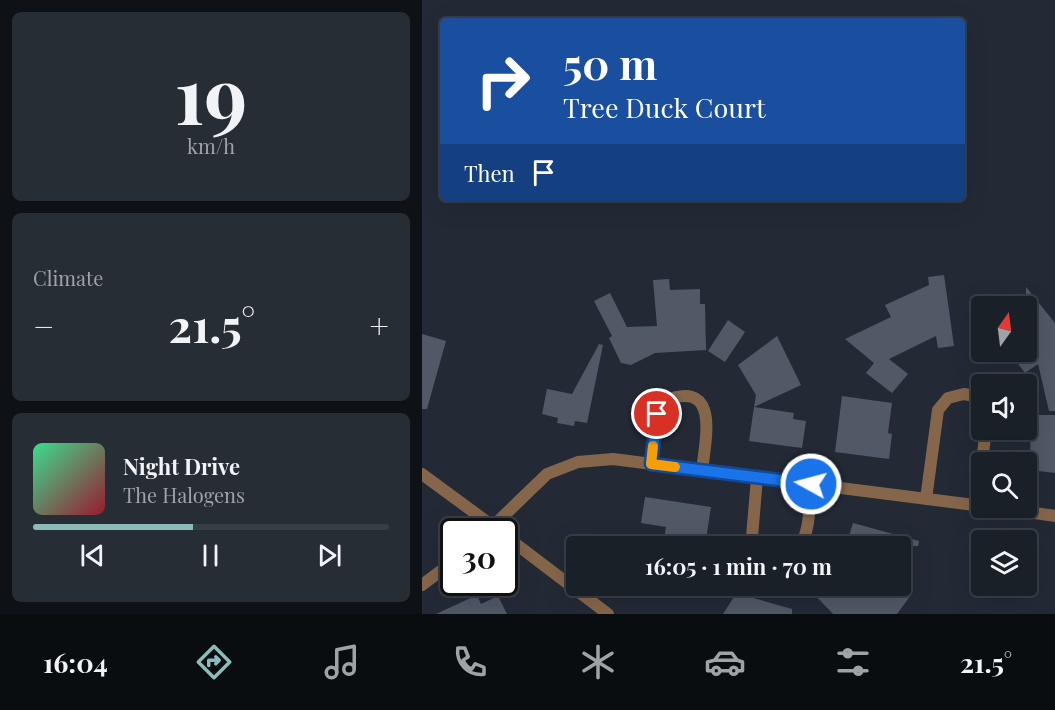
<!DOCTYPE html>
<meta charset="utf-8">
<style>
body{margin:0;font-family:"Playfair Display",serif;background:#272d34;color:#f1f3f6;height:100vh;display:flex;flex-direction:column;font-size:22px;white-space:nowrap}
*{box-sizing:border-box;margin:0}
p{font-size:20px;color:#9fa3a8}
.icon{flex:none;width:33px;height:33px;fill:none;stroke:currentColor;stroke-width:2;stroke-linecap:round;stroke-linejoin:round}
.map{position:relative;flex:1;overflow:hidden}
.sheet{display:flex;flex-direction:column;gap:12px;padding:12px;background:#0e1216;width:422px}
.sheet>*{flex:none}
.hud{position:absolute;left:18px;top:18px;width:525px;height:183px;border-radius:6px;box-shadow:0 6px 24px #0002,0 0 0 2px #383e45;background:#1a4fa0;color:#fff;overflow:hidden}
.needle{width:39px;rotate:14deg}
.buttons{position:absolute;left:549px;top:296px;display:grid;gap:12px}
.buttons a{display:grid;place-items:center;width:66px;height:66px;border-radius:6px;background:#1a2028;box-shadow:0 6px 24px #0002,0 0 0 2px #383e45;font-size:30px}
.speed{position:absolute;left:18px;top:518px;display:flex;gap:12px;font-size:30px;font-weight:700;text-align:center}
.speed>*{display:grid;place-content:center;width:78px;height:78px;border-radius:50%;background:#1a2028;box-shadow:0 6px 24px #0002,0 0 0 2px #383e45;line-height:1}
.speed .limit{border:3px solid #111;border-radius:9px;background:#fff;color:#111}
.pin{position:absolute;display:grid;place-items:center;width:51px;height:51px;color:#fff;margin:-26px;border:3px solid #fff;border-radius:50%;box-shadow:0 2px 6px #0007}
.me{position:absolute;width:66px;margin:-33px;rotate:277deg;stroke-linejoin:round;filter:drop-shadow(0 0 4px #0008)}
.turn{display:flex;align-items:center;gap:21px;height:126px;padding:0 24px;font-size:27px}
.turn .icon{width:78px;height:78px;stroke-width:2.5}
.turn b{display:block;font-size:42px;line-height:51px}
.then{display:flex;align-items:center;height:57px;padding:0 24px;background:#0003;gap:12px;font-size:22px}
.big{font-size:45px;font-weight:700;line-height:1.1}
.sheet .widget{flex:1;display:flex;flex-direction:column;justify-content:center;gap:9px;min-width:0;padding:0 21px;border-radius:9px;background:#272d34}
.sheet .dial{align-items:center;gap:0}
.dial b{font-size:78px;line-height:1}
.song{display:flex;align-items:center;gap:18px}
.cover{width:72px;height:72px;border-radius:9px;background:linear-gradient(135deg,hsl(150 70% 55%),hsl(350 70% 35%))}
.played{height:6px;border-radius:3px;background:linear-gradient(90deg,#8bbbb9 45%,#383e45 45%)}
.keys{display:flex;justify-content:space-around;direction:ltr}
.heat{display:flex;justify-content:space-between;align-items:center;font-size:33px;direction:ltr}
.trip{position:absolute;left:144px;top:536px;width:345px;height:60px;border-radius:6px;background:#1a2028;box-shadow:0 6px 24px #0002,0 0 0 2px #383e45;font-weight:700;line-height:60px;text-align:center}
.tab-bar{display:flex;height:96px;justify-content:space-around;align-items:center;background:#0a0d10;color:#9fa3a8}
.tab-bar .icon{width:42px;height:42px}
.tab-bar .active{color:#8bbbb9}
.tab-bar b{font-size:27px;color:#f1f3f6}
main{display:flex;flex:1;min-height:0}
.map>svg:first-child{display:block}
</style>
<main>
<section class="sheet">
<div class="widget dial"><b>19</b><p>km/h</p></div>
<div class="widget"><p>Climate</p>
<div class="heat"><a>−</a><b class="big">21.5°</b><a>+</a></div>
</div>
<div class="widget">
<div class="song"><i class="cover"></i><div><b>Night Drive</b><p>The Halogens</p></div></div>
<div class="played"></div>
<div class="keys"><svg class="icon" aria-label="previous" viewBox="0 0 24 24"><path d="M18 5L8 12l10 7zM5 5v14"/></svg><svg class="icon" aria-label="pause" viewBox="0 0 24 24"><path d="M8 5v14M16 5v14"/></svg><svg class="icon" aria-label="next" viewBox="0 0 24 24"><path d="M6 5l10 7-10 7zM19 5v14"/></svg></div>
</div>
</section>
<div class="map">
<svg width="634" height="614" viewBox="0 0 634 614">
<rect width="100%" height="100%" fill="#232a36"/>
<path fill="#515866" d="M522,275L532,346L516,348L514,336L467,359L486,374L470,393L444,373L452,363L423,339L469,317L463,305L507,285L506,277Z
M247,279L248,290L278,289V304H283L284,350L233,353L209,365L199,363L187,338L190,336L172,301L188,293L205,327L235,326L231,280Z
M604,287L633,323V411H627L616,364L603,373L586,351H604Z
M306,320L323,332L303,362L286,351Z
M0,334L24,341L5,409H0Z
M355,336L379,385L332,407L334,395L316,365Z
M177,344L181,345L165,423L153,421L152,426L135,423L136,418L120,414L125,389L150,394Z
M420,396L470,403L466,433L470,434L467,459L413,452Z
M332,407L372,413L371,419L384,421L380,448L327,441Z
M609,415H633V473L608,470Z
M223,497L289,507L283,546H241L244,527L219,523Z
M431,523L497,541L496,546H424Z
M402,585H476L489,595L475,614H411L392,594Z
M317,589L331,598L370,609V614H301Z
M55,595L59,604L76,596L85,614H14Z"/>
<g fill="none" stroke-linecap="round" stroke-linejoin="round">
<path stroke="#86664b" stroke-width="12" d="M560,462L564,429
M229,463L235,414L240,402C298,377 284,437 280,470
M0,474L76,530
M504,499L516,410L526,398L542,394L557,397L560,402
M555,505L560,466
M569,507L634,516
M66,531L125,474L156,462L191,459L560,506
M82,535L186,614
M335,546L330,537L335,478
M377,546C389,533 387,501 389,484
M0,585L32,561"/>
</g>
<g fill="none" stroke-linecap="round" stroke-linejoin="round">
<defs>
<path id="route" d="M235,414L229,464L389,484"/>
</defs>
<use href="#route" stroke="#114b97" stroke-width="15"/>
<use href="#route" stroke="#1a73e8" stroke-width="10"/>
<path stroke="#f59e0b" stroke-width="10" d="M231,446L229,464L253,467"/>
</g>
</svg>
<div class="buttons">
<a><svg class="needle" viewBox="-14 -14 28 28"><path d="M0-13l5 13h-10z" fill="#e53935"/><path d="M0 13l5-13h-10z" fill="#9fa3a8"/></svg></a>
<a><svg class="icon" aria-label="sound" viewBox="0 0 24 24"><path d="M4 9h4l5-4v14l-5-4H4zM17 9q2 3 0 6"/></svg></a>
<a><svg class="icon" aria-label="search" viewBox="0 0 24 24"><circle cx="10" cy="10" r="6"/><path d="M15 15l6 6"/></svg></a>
<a><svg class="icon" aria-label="layers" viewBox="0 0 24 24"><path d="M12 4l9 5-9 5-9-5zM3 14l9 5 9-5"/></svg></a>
</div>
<div class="speed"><div class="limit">30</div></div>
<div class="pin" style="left:235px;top:414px;background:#d93025"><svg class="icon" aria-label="arrive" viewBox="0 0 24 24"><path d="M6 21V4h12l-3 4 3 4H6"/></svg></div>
<svg class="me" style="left:389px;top:484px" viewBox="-20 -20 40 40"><circle r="17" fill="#1a73e8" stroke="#fff" stroke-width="3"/><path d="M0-11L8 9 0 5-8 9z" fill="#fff"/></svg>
<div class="trip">16:05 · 1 min · 70 m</div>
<div class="hud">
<div class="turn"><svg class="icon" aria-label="right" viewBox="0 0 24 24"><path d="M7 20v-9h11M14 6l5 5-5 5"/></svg><div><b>50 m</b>Tree Duck Court</div></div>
<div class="then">Then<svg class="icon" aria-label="arrive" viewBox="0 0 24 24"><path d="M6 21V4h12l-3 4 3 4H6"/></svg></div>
</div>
</div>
</main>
<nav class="tab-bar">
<b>16:04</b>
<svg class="icon active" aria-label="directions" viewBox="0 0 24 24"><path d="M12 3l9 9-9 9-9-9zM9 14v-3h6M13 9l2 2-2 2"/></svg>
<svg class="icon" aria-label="music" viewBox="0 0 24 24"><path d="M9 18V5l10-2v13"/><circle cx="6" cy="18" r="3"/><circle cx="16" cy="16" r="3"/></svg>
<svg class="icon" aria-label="phone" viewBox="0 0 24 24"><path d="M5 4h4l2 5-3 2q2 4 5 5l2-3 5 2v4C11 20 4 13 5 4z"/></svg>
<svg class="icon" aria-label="climate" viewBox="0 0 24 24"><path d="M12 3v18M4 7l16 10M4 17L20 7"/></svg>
<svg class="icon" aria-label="car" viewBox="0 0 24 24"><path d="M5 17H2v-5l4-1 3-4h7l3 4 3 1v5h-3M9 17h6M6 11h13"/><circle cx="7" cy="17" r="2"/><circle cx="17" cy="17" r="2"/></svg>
<svg class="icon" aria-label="filters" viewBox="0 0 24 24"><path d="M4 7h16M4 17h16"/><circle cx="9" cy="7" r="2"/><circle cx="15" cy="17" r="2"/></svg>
<b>21.5°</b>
</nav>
